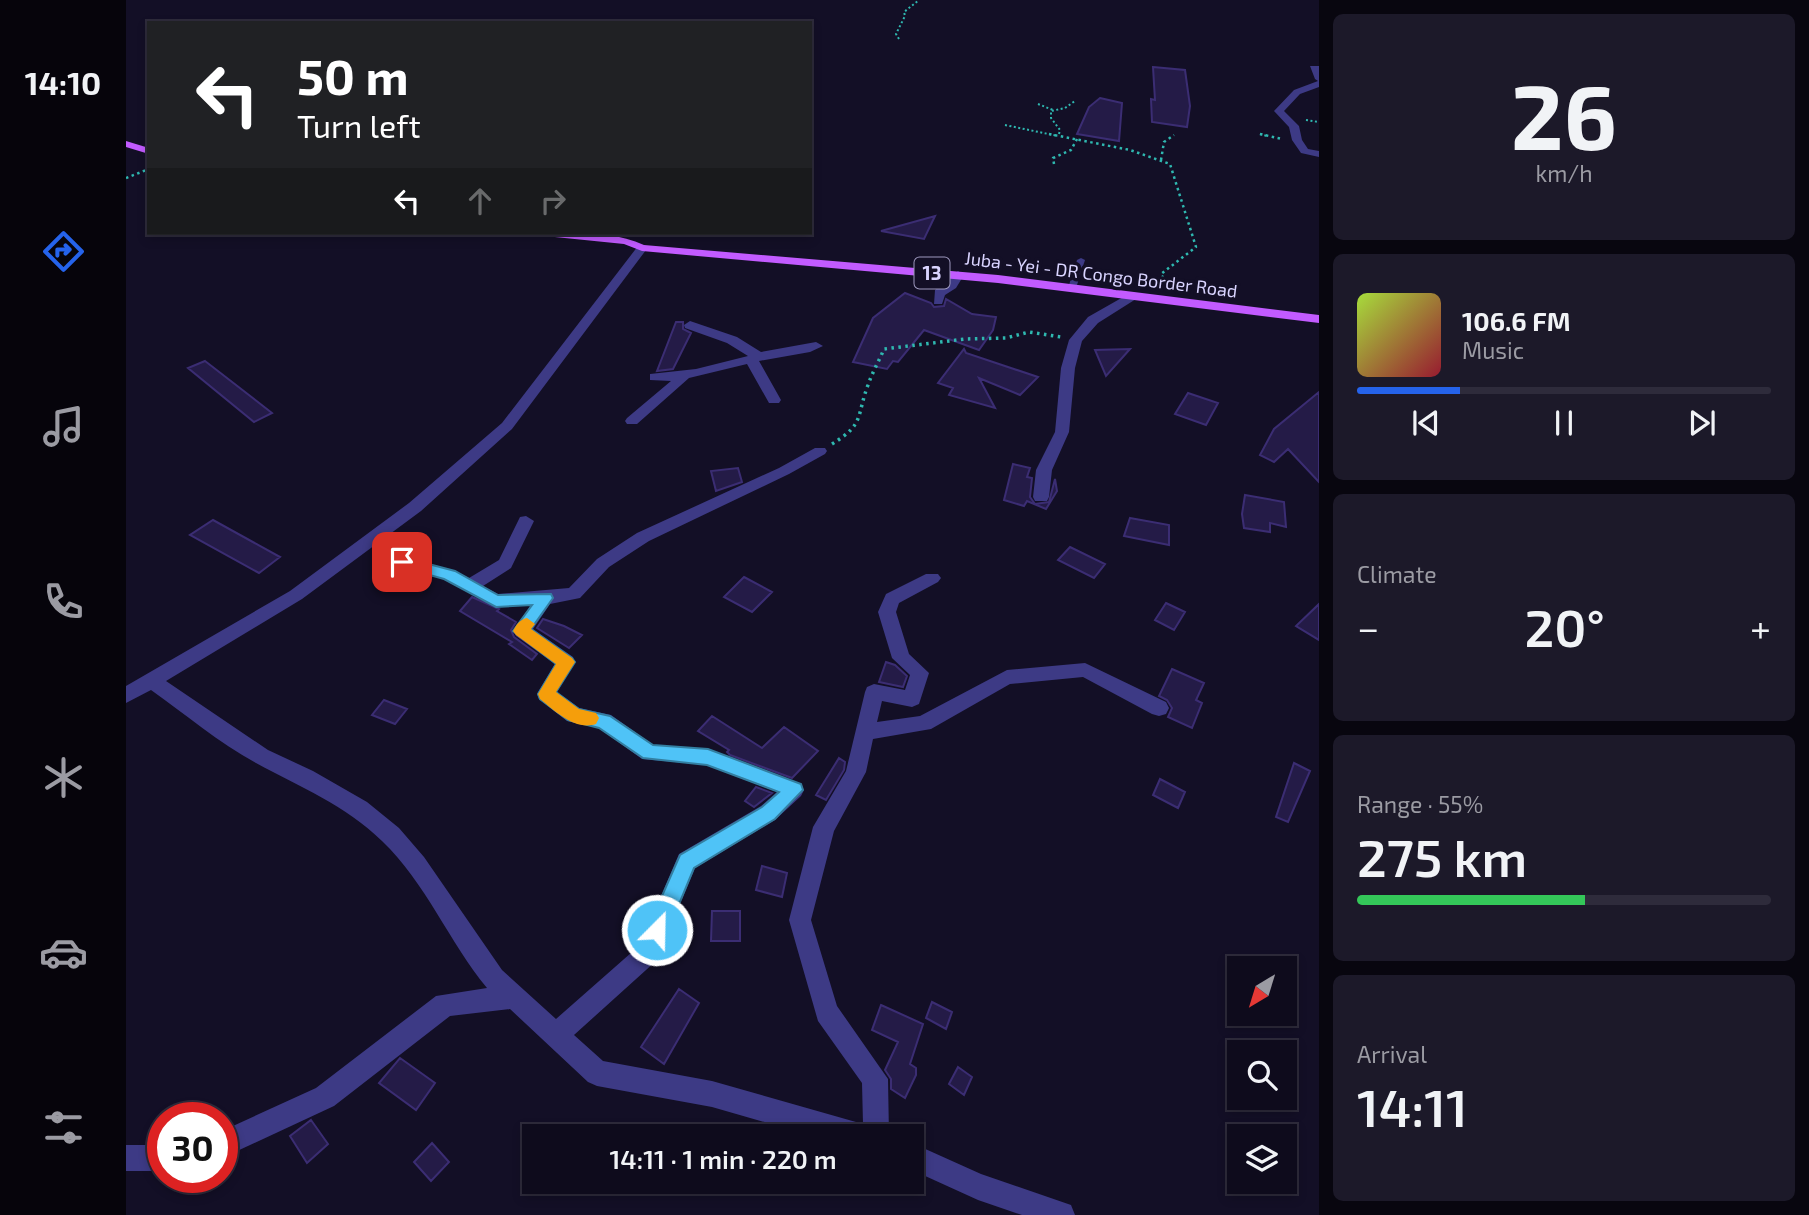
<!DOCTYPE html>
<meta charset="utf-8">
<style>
body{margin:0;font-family:"Exo 2",sans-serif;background:#1c1929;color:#f1f3f6;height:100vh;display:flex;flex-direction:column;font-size:26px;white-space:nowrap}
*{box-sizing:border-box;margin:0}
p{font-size:23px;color:#9b9ba3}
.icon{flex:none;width:38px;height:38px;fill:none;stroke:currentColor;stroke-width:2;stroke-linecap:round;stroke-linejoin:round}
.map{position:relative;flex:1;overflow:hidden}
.side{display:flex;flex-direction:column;gap:14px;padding:14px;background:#08060f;width:490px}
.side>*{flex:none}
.top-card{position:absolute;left:21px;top:21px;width:665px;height:214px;border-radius:0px;box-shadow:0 4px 10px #0003,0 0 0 2px #2e2b3b;background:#202124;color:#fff;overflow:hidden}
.needle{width:46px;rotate:218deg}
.fabs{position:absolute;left:1101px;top:956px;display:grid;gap:14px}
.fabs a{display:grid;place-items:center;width:70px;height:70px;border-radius:0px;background:#0e0b1c;box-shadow:0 4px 10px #0003,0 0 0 2px #2e2b3b;font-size:35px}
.speed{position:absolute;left:21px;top:1102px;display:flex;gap:14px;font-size:35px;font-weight:700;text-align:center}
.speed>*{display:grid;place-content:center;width:91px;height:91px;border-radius:50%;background:#0e0b1c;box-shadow:0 4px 10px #0003,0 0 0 2px #2e2b3b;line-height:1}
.speed .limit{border:10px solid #d22;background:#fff;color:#111}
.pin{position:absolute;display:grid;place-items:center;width:60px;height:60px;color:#fff;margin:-30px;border-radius:14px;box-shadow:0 4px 10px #0006}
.me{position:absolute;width:77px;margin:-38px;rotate:23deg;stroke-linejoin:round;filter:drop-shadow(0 0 5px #0008)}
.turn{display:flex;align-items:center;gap:24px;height:147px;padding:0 35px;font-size:32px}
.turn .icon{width:91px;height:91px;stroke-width:2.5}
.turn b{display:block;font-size:49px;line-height:60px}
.lanes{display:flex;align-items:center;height:66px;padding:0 35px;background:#0003;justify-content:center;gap:35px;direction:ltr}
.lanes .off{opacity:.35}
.big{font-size:52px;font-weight:600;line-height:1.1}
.side .tile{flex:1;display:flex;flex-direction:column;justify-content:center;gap:10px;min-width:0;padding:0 24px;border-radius:10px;background:#1c1929}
.side .dial{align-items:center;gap:0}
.dial b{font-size:91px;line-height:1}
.song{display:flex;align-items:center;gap:21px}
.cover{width:84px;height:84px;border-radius:10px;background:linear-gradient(135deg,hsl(80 70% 55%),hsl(350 70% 35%))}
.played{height:7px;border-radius:4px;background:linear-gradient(90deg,#2563eb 25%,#2e2b3b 25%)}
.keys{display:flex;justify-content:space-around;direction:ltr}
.heat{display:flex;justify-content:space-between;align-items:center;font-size:38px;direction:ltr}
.charge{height:10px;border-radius:5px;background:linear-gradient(90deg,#34c759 55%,#2e2b3b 0)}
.trip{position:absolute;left:396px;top:1124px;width:402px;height:70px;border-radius:0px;background:#0e0b1c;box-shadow:0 4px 10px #0003,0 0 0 2px #2e2b3b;font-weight:600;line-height:70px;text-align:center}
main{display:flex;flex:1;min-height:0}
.tab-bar{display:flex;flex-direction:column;width:126px;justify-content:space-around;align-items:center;background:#06040b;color:#9b9ba3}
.tab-bar .icon{width:49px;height:49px}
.tab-bar .active{color:#2563eb}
.tab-bar b{font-size:32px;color:#f1f3f6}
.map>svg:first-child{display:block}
</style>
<main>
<nav class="tab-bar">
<b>14:10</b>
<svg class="icon active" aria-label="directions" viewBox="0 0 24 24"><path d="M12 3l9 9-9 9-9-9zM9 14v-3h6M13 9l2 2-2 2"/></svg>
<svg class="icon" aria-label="music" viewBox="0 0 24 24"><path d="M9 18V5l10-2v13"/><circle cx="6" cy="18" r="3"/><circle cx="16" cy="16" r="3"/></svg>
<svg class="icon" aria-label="phone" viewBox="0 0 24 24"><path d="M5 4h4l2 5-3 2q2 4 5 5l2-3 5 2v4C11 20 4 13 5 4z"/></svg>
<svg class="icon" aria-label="climate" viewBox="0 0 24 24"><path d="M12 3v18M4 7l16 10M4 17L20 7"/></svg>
<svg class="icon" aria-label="car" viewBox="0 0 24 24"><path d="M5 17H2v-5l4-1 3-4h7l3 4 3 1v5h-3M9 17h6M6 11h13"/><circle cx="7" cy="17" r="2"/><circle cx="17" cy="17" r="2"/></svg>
<svg class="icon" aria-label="filters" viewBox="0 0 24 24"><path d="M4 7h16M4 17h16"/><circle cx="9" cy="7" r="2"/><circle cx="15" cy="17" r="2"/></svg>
</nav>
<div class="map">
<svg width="1193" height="1215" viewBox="0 0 1193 1215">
<rect width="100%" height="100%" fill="#130f26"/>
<path fill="#241b47" stroke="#3b2d73" stroke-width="2" d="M1027,67L1059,70L1064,106L1061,127L1026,122L1025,99L1029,100Z
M974,98L996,103L993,141L951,134L963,107Z
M809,216L798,239L755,231Z
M779,293L805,303L808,307L818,306L820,299L846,314L870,317L867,330L853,350L798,330L772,362L767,361L761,369L727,362L747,318Z
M550,322H557V329L565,333L547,369L531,371Z
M838,349L840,353L912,377L894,395L853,378L869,408L823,395L827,388L812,383Z
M1004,349L980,376L969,350Z
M79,361L146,413L128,422L62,368Z
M1193,392V482L1162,449L1148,462L1134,455L1148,429Z
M1062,393L1092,403L1080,425L1049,414Z
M887,464L904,468L901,477L906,478L904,497L909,504L923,502L929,479L931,491L920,509L901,501L898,506L878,500Z
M612,468L616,482L590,491L585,471Z
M1119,495L1158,502L1160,527L1144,523V532L1118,528L1116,514Z
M1004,518L1043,525V545L998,536Z
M87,520L154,557L133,573L64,535Z
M944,547L979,564L968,578L932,560Z
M618,577L646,592L626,612L598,597Z
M346,597L373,609L371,611L390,622L385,630L388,637L411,654L406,660L383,644L386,642L334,611Z
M1040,603L1059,612L1048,630L1029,620Z
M1193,604V640L1170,626Z
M417,619L438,626L456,635L443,648L411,628Z
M760,662L769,665L781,676L777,687L753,682Z
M1046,669L1078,683L1070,700L1076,703L1066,728L1042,717L1046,708L1041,700L1033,696Z
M258,700L281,709L269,724L246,715Z
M586,716L636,748L658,727L692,751L666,778L604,755L601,752L603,750L572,731Z
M713,758L719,762L718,770L700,800L690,795Z
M1168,763L1184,771L1162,822L1150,817Z
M1034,779L1059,792L1052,808L1027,795Z
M630,787L646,793L628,807L619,801Z
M636,866L661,873L656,897L630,890Z
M586,911H614V941H585Z
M553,989L573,1003L538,1064L515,1047Z
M806,1002L826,1012L820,1029L800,1018Z
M755,1005L797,1024L784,1064L790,1068V1075L779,1098L765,1089V1079L759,1070L772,1042L746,1030Z
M274,1058L309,1083L290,1110L253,1083Z
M832,1067L846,1077L838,1095L823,1084Z
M185,1120L202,1144L181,1163L164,1136Z
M306,1143L323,1162L305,1181L288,1162Z"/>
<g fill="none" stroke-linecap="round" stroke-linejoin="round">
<path stroke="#2fb8b0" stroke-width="2" stroke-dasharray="2 2.5" stroke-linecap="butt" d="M773,39L770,34L779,16L778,12L793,0
M912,104L927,110
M1180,120L1193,122
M879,125L932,136
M933,134L934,130L925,118V111L939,108L949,101
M1134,134L1141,136"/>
<path stroke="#2fb8b0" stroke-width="2.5" stroke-dasharray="2.5 3.5" stroke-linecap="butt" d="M923,134L1004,150L1044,164L1070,247L1035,274L1041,285
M1134,134L1156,139
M1035,160L1038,142L1048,135
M928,164L927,158L945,150L951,139
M0,178L23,169"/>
<path stroke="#2fb8b0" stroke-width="3.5" stroke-dasharray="2.5 4.5" stroke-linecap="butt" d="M706,444C739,424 730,417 742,385C746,373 753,361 758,349L839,339L880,338L903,332L935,337"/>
<path fill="#3d3a85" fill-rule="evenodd" d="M955,258L959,260L950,288L943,290L942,288L951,260Z"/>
<path fill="#3d3a85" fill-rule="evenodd" d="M1184,66H1193V87L1174,94L1158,111L1173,126L1176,140L1182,149L1193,151V157L1175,153L1166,140L1163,127L1148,111L1168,90L1192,81L1189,79Z
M516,245L520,246V250L386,429L295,511L176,599L40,681L142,750L187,771L241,802L273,828L298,857L376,970L430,1019L514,945L553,854L635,806L651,792L581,765L516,759L473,728L441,721L413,699L411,694L429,664L390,636L387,631L405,605L370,607L317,579L271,566L269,562L277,556L329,571L343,578L373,560L394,517L400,516L408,521L385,568L357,586L372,594L443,588L471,559L511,533L653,468L689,448H699L701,451L699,454L663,474L523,541L483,567L454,598L424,604L407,629L447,657L449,662L431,692L453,708L485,715L527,745L582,749L675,784L678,790L675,796L649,820L569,868L530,961L448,1035L477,1061L586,1081L737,1124L736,1083L692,1021L663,920L687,827L720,771L739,692L741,687L748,684L779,690L784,675L766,658L752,612L760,594L800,574H812L815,578L812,582L773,603L770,612L783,654L803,673L793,704L786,707L756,701L751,722L794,716L881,670L959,663L1040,702L1043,708L1040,714L1033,716L1026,714L957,677L884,684L805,729L747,739L740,772L708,831L685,920L711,1006L762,1079L763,1136H687L586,1107L471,1086L462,1082L384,1009L324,1016L208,1106L96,1158V1131L190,1088L310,996L361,988C323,942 300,883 256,841C219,805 174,787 130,763C93,743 59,714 25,690L0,703V686L164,591L283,503L376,423L512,246Z
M832,271L838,275L830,288L819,295L816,304H808L809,290Z
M1006,292L1010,293V299L972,323L956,341L949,368L943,432L926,470L923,497L921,501H909L907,497L910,470L929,432L935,368L943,340L962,317Z
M564,321L611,337L635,352L690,342L697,346L684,352L633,361L655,400L653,403H643L621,364L563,378L511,424H501L499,421L501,418L545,381L524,380V374L570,369L622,356L601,343L559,328L558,325Z
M786,1143L855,1174L945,1205L949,1215H896L852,1200L786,1170Z
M0,1145H37V1171H0Z"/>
<path fill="#c25bff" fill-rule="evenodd" d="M0,141L23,148V154L0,147Z
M413,233C447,231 487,231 518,245L872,275L1193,315V323L872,283L516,251L498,244L419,236Z"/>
</g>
<path fill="#4fc3f7" stroke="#337fa1" stroke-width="2" d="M276,557L329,571L372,595L425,594L427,598L405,629L446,658L449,662L430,692L453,709L484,716L527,745L582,749L675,784L677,790L649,819L568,868L539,938L531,941L524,938L521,930L554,855L636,807L653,792L581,765L517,758L473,728L442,720L414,699L412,694L430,664L387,631L406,605L370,607L318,579L271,566L269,562Z"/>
<path fill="#f59e0b" d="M401,618L409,624L405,629L446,658L449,662L430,692L453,709L470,713L473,718L470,724C449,731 429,711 414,699L412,694L430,664L390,635L387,631C391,624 393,620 401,618Z"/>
<g text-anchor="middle" stroke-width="7" stroke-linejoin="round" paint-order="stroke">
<g font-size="18" fill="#d9d4ff" stroke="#130f26">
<text transform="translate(975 275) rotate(7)" y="6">Juba - Yei - DR Congo Border Road</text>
</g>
<rect fill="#130f26" stroke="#9e99be" stroke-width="2" x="788.5" y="257.5" width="35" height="31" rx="5"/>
<g font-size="19" font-weight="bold" fill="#d9d4ff">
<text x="806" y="280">13</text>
</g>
</g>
</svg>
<div class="fabs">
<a><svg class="needle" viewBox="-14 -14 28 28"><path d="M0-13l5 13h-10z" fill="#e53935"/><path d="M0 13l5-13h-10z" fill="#9b9ba3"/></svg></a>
<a><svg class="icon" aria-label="search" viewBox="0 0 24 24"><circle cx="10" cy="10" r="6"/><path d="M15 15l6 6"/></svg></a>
<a><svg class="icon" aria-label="layers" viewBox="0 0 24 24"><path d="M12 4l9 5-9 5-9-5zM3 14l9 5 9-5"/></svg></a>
</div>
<div class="speed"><div class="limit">30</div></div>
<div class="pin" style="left:276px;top:562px;background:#d93025"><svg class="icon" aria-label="arrive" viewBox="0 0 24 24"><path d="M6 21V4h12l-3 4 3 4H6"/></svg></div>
<svg class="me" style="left:531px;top:930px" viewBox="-20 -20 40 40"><circle r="17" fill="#4fc3f7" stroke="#fff" stroke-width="3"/><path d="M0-11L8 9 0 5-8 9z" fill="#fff"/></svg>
<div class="trip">14:11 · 1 min · 220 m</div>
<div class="top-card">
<div class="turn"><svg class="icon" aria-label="left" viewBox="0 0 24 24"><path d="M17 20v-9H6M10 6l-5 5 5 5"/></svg><div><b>50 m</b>Turn left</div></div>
<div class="lanes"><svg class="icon" aria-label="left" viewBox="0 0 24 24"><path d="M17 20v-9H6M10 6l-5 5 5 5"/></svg><svg class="icon off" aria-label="ahead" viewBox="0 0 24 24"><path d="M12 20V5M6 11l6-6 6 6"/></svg><svg class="icon off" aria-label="right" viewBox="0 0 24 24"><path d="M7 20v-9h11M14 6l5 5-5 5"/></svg></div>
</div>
</div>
<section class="side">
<div class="tile dial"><b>26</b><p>km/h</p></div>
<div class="tile">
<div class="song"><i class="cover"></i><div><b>106.6 FM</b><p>Music</p></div></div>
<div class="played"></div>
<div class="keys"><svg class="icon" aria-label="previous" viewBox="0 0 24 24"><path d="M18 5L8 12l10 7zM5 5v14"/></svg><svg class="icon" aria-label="pause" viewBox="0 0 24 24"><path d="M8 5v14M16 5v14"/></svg><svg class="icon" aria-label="next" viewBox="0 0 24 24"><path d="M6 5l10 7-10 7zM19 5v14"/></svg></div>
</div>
<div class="tile"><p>Climate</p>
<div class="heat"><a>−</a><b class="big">20°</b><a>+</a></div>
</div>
<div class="tile"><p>Range · 55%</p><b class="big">275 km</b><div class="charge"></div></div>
<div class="tile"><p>Arrival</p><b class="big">14:11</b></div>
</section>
</main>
